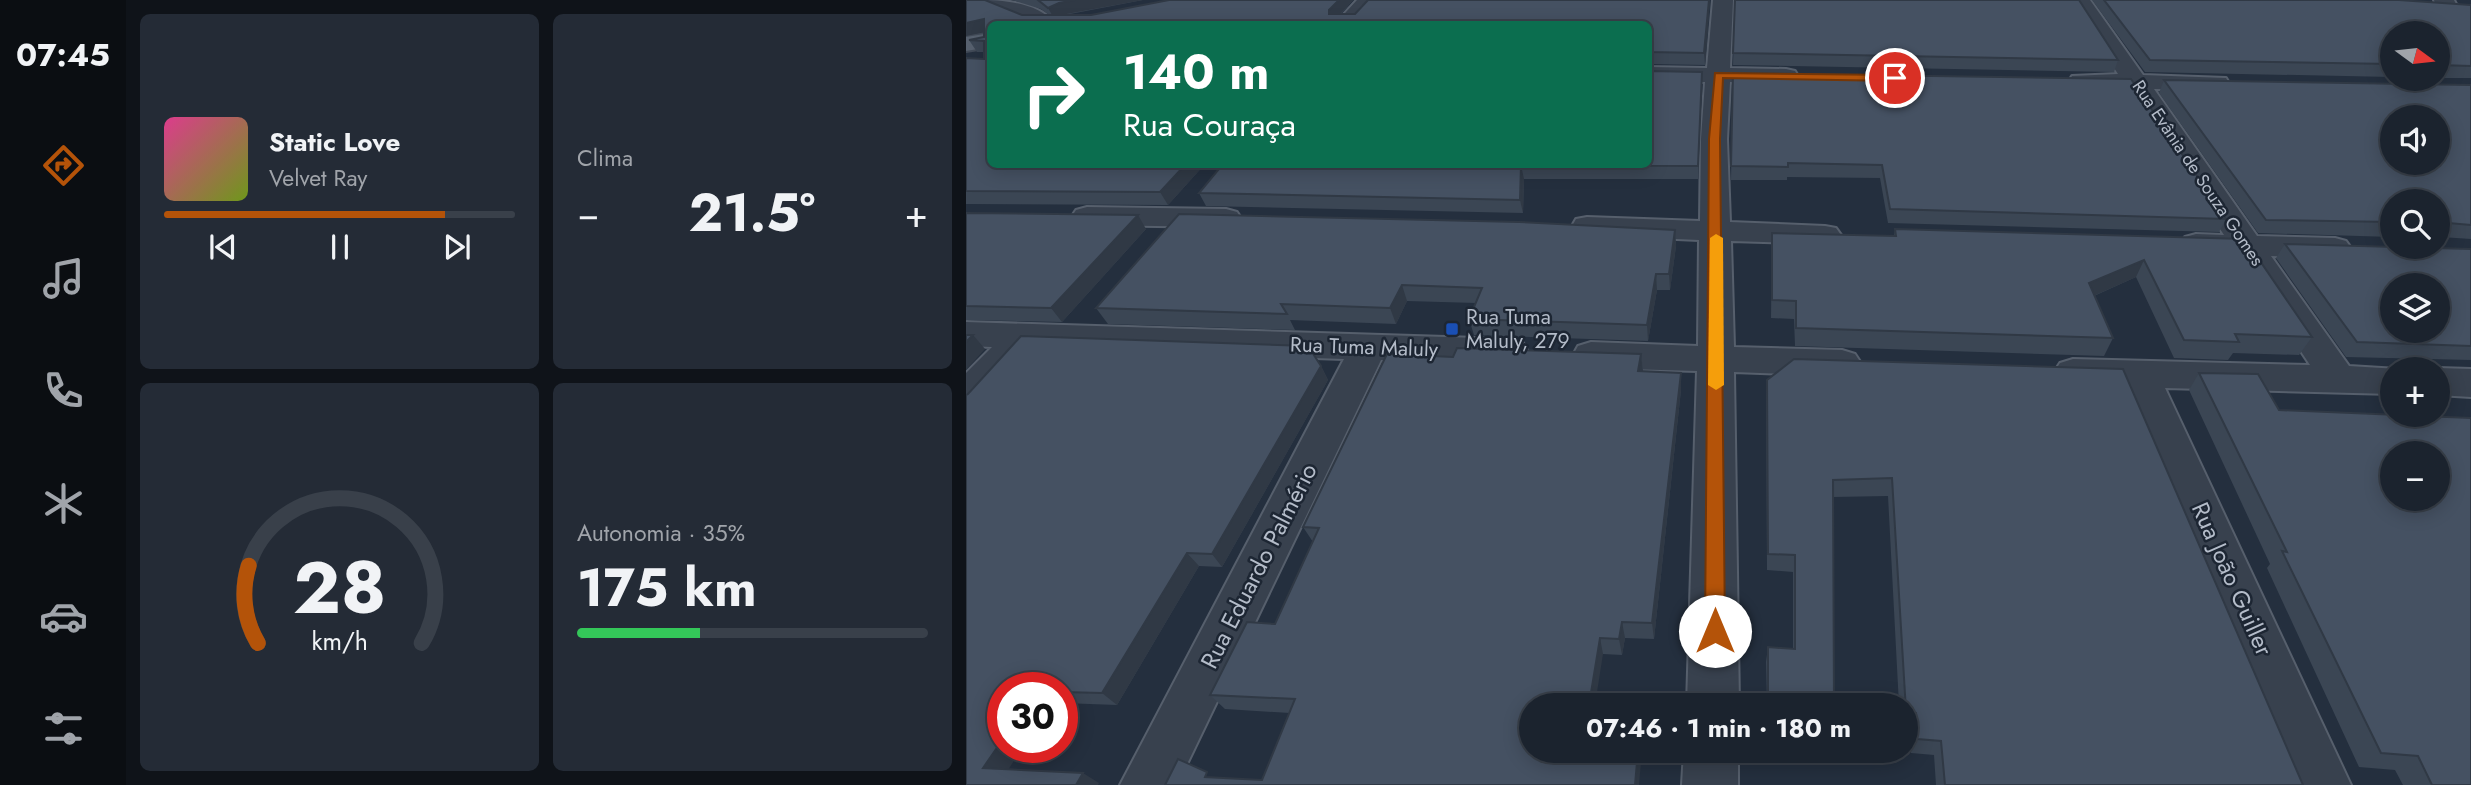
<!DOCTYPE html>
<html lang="pt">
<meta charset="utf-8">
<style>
body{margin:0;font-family:Jost,sans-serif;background:#242b36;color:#f1f3f6;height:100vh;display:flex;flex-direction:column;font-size:26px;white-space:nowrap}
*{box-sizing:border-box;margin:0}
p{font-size:23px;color:#a0a4aa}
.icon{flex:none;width:38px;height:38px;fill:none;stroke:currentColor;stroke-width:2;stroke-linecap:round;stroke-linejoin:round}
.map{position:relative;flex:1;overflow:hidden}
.side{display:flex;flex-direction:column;gap:14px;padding:14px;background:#0f1319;width:840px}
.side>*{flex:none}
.hud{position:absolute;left:21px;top:21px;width:665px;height:147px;border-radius:10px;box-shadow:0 4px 18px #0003,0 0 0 2px #39404a;background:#0b6e4f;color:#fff;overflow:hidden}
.needle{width:46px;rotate:105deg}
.buttons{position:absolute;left:1414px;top:21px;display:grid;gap:14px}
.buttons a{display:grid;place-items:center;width:70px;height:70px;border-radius:50%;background:#1b232e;box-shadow:0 4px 18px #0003,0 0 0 2px #39404a;font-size:35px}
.speed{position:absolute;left:21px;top:672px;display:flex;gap:14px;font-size:35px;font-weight:700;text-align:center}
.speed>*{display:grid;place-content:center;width:91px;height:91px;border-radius:50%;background:#1b232e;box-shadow:0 4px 18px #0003,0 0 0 2px #39404a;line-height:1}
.speed .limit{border:10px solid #d22;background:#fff;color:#111}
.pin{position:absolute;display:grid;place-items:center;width:60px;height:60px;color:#fff;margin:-30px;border:4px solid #fff;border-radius:50%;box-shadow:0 2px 7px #0007}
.me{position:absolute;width:77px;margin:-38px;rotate:0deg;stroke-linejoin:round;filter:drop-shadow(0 0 5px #0008)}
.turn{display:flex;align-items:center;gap:24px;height:147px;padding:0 21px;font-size:32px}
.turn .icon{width:91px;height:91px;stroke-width:2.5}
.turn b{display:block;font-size:49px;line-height:60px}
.big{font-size:52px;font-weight:700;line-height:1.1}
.side .card{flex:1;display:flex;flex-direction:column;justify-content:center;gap:10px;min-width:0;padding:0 24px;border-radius:10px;background:#242b36}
.side .dial{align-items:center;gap:0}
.dial svg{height:182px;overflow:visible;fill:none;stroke:#39404a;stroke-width:7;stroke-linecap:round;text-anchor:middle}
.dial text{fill:#f1f3f6;stroke:none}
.song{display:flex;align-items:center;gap:21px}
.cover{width:84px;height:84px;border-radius:10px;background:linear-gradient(135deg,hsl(330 70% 55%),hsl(80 70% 35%))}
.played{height:7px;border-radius:4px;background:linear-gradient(90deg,#b45309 80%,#39404a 80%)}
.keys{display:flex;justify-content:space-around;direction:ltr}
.heat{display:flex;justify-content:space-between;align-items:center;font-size:38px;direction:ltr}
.charge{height:10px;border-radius:5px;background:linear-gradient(90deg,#34c759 35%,#39404a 0)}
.side .tiles{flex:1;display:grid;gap:14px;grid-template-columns:repeat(2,1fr)}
.trip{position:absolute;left:553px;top:693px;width:399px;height:70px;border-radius:35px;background:#1b232e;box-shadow:0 4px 18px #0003,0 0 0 2px #39404a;font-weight:700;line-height:70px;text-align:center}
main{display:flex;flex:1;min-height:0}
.tab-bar{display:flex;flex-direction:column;width:126px;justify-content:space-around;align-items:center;background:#0b0e12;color:#a0a4aa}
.tab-bar .icon{width:49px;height:49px}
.tab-bar .selected{color:#b45309}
.tab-bar b{font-size:32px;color:#f1f3f6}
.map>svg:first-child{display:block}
</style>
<main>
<nav class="tab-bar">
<b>07:45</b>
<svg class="icon selected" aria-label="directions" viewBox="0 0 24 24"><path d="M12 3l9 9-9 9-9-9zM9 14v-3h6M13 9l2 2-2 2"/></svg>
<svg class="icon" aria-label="music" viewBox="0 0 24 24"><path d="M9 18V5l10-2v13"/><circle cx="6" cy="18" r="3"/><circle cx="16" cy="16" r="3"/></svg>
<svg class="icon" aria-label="phone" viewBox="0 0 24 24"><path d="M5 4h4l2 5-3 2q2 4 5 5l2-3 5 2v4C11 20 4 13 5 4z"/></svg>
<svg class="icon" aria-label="climate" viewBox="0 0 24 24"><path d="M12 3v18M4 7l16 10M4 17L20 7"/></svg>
<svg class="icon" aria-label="car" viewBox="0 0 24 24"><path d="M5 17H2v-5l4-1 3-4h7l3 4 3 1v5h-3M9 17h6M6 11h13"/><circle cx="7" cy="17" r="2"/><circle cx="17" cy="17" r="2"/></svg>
<svg class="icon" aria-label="filters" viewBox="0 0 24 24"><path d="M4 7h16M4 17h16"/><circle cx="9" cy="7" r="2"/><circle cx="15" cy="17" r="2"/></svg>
</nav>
<section class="side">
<div class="tiles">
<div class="card">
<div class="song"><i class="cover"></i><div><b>Static Love</b><p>Velvet Ray</p></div></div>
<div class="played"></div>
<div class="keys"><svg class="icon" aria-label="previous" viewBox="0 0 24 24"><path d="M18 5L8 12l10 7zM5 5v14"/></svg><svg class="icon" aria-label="pause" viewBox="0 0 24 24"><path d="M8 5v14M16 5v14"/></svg><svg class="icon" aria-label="next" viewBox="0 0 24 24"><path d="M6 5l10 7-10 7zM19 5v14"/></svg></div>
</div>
<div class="card"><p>Clima</p>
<div class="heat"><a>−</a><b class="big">21.5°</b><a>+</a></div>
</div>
<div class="card dial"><svg viewBox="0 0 100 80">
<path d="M14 69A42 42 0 1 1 86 69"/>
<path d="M14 69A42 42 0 0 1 10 35" stroke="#b45309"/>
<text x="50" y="56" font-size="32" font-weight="700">28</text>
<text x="50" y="72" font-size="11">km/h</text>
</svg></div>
<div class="card"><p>Autonomia · 35%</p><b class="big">175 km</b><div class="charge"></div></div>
</div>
</section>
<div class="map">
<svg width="1505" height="785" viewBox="0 0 1505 785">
<rect width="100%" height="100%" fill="#242f3e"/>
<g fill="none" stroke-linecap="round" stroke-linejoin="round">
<defs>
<path id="minor" d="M12,0C36,0 73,2 89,24H63L15,4Z
M391,0H412L391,24H369Z
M747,0H767L764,68L820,69L829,71L832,76L829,81L820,83L764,82L761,139L764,222L859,226L870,228L875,235L870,242L859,244L765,241L768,347L876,350L889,354L895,363L889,372L876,376L768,372L773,705H721L731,371L625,368L612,364L607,355L612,346L625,342L732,346L733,240L621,235L610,233L606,226L610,219L621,217L734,221L735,139L739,82L682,81V67L741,68Z
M1104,0H1124L1177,75L1260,78L1263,83L1260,88L1251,90L1188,89L1291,236L1369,238L1380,241L1385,248L1380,255L1369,258L1305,256L1383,366L1432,369H1426V394L1199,388L1385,785H1329L1161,387L1107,385L1094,381L1088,372L1094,363L1107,359L1344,365L1271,255L1219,251L1214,244L1219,237L1230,234L1258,235L1162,89L1106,86L1103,81L1106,76L1152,74Z
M1468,0H1488L1490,4L1505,15V32C1491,28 1472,15 1468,0Z
M121,207L260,209L271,212L275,218L271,224L260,227L121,225L110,222L106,216L110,210Z
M0,322L544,339L557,343L562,352L557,361L544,365L415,360L211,785H154L378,359L65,348L14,407L0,411V373L26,347L0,346Z
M1472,368L1505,369V397L1472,395V369H1469Z
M718,751H772V785H716Z"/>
<path id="major" d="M24,33V47L0,51V37Z"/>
</defs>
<use href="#minor" stroke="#565f6c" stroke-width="4"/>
<use href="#major" stroke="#414a57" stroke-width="4"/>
<use href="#minor" fill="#38414e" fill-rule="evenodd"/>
<use href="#major" fill="#56606e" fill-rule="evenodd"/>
</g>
<path fill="#3b4654" d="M46,0H177L99,15H125L387,0L375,14H389L402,0H744L739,65L682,64V24L24,164H239L202,205L0,204V58L18,59V52H11L3,40L18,37L56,15H83L75,9Z
M769,0L1152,60L1148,72L767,65Z
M1126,0H1433L1505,5V78H1472V33H1426V77L1179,72Z
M736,72L732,179H558L557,213L240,206L233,193Z
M767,73L1260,219L1253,232L922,223L914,178L821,177V180H765Z
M1198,80L1505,85V239L1475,237L1472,241V201H1426V237L1292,233L1193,93Z
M0,213L180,229L96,322L0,320Z
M929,229L1279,239L1346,337L1333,355L1267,353L1262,360L1208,358L1170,277L1128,296L1147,338L1138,356L829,346L828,319L805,318L806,233L928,236Z
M709,230L710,246L704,290H691L682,341L508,335L503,319L510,303L441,301L430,324L324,320L329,330L142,324L130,308Z
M1319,244L1505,249V360L1380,357L1310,258Z
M675,354L677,371L715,373V390L688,639L659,638L656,655L637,654L565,705L673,785H199L247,778L296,780L324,713L259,709L244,695L309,624L347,542L337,527L487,357Z
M355,366L362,380L256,567L233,566L151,705L96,703V688H37L42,769L133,783L0,785V395Z
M1233,373L1505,785H1437L1429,770L1393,767L1301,568L1304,564L1223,390Z
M801,380L1337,785H970L968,755L945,753L944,727L940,726V705H933L922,496L867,497L868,705H801L800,662L802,647L827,649V572L801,570L800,397Z"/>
<path fill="#303945" d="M109,0H177L100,14L89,20L82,8L93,3Z
M373,0H387L367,22L363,14V10Z
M743,0H744L739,65L738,53Z
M18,19L24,31L0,36V23Z
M736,72V85L732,179V166Z
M220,164H239L202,205L194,192Z
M555,165L558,179L557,213L554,200Z
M172,215L180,229L96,322L85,308Z
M709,230L710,246L704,290L703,274Z
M1178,260L1170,277L1116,301L1123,283Z
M690,274L691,290L682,341L681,325Z
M436,285L441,301L430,324L424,308Z
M7,335L19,349L0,370V342Z
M675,354L677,372L672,371Z
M355,366L362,380L256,567L246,554Z
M715,373V390L688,639L686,623Z
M221,553L233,566L151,705L136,693Z
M656,622L659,638L656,655L653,639Z
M634,638L637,654L629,705H623Z
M37,739V747H57L36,779L17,768Z
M672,751H676L673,785H669Z
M117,773L133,783L132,785H110Z"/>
<path fill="#455162" stroke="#303945" stroke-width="2" fill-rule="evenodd" d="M0,0H19L56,15H125L203,0H373L363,10V14H389L402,0H743L738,53L682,52V24H24V164H220L194,192L0,191V58L18,59V41L3,40L18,37V19L0,23Z
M72,0H109L93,3L82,8Z
M769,0H1113L1152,60L767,53Z
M1138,0H1433L1505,5V66L1472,65V33H1426V64L1184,60Z
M682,71L736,72L732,166L555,165L554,200L233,193L257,164H682Z
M767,73L1165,79L1260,219L924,209L916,165L822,163V167L765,166Z
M1198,80L1505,85V225L1483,223L1480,230H1472V201H1426V222L1300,220ZM1426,117H1472V163H1426Z
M0,213L172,215L85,308L0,306Z
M213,214L553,222L709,230L703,274H690L681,325L503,319L516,288L436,285L424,308L315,304L321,314L130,308Z
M929,229L1279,239L1346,337L1269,334L1273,342L1218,340L1178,260L1123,283L1147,338L830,328V301L806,300V233L930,236Z
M1319,244L1505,249V346L1391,342ZM1426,285H1472V331H1426Z
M0,335H7L0,342Z
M55,336L342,346L355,366L246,554L221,553L136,693L96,692V688H37V739L17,768L117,773L110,785H0V395L2,394Z
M491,348L675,354L672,371L715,373L686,623L656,622L653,639L634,638L623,705H565V751H672L669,785H199L212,759L241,772L239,777L296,780L329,699L244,695L281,622L309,624L353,528L337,527L421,354L487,357Z
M828,359L1157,369L1337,785H979L975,741L951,739L950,713L940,711L926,478L867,480L868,705H802V647L829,649V555L802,554L801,380Z
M1233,373L1292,374L1313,410L1505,418V785H1466L1452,756L1415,753L1316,551L1321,552ZM1426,453H1472V499H1426Z"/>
<path fill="#b45309" stroke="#753606" stroke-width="2" d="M749,73L929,75L934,78L929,81L757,78L754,139L759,631L756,638L749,640L742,638L739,631L743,139Z"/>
<path fill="#f59e0b" d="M750,234L757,238L758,385L750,390L742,385L744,238Z"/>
<rect fill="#1a4fb4" stroke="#1d2633" stroke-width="2.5" x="479" y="322" width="14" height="14" rx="3.5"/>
<g text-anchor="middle" stroke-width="5" stroke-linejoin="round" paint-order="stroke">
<g font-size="18" fill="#b4bcc9" stroke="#1d2633">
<text transform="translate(1232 173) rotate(56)" y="6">Rua Evânia de Souza Gomes</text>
</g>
<g font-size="21" fill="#b4bcc9" stroke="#1d2633" text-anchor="start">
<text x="500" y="324">Rua Tuma<tspan x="500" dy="24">Maluly, 279</tspan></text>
</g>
<g font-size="21" fill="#b4bcc9" stroke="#1d2633">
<text transform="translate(398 347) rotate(2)" y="7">Rua Tuma Maluly</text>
</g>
<g font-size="24" fill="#b4bcc9" stroke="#1d2633">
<text transform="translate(293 566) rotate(-63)" y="8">Rua Eduardo Palmério</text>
<text transform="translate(1266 579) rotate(66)" y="8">Rua João Guiller</text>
</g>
</g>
</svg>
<div class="buttons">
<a><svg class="needle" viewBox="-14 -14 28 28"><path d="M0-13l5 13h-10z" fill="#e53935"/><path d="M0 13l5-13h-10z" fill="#a0a4aa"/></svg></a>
<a><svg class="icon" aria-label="sound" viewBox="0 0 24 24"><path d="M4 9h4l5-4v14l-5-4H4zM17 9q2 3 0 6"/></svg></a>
<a><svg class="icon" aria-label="search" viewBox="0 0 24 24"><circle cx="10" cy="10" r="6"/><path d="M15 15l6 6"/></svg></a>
<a><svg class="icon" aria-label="layers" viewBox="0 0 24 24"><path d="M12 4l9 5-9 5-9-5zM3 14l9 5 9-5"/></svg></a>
<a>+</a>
<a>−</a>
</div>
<div class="speed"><div class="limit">30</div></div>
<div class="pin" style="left:929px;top:78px;background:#d93025"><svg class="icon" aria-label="arrive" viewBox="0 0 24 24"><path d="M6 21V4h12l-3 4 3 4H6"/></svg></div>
<svg class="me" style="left:749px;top:631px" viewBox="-20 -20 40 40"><circle r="19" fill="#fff"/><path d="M0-13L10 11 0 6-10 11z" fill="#b45309"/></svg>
<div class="trip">07:46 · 1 min · 180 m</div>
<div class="hud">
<div class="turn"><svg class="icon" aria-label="right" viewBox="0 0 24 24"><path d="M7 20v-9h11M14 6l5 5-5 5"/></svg><div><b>140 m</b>Rua Couraça</div></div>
</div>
</div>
</main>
